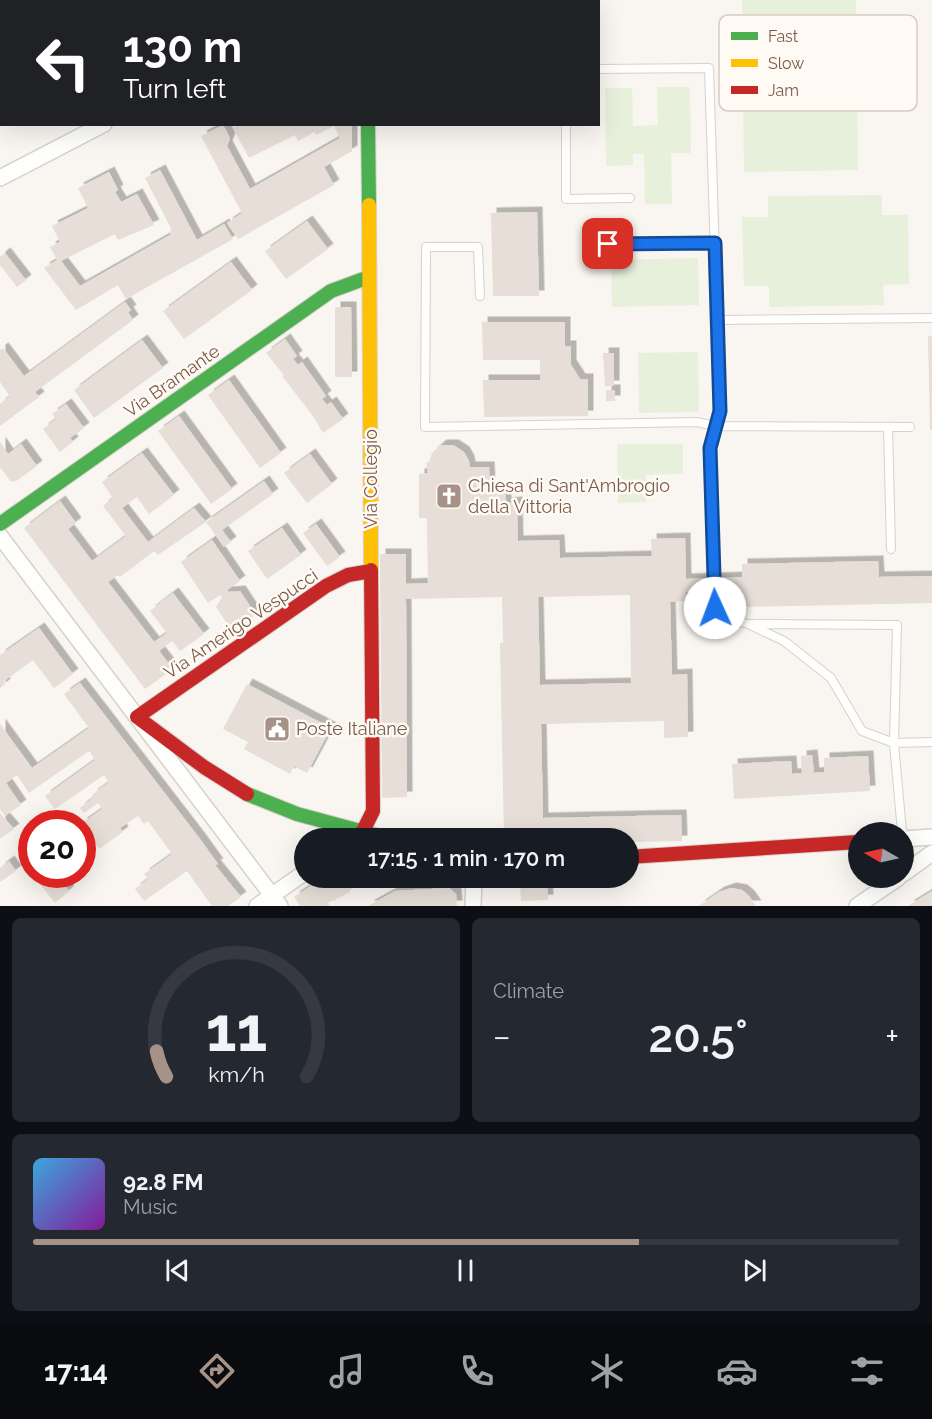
<!DOCTYPE html>
<meta charset="utf-8">
<style>
body{margin:0;font-family:Raleway,sans-serif;background:#242831;color:#f1f3f6;height:100vh;display:flex;flex-direction:column;font-size:22px;white-space:nowrap}
*{box-sizing:border-box;margin:0}
p{font-size:20px;color:#9ea1a6}
.icon{flex:none;width:33px;height:33px;fill:none;stroke:currentColor;stroke-width:2;stroke-linecap:round;stroke-linejoin:round}
.map{position:relative;height:906px;overflow:hidden}
.sheet{display:flex;flex-direction:column;gap:12px;padding:12px;background:#0d0f14;flex:1}
.sheet>*{flex:none}
.top-card{position:absolute;left:0px;top:0px;width:600px;height:126px;box-shadow:0 6px 24px #0002;background:#202124;color:#fff;overflow:hidden}
.needle{width:39px;rotate:279deg}
.buttons{position:absolute;left:848px;top:822px;display:grid;gap:12px}
.buttons a{display:grid;place-items:center;width:66px;height:66px;border-radius:50%;background:#171b24;box-shadow:0 6px 24px #0002;font-size:30px}
.speed{position:absolute;left:18px;top:810px;display:flex;gap:12px;font-size:30px;font-weight:700;text-align:center}
.speed>*{display:grid;place-content:center;width:78px;height:78px;border-radius:50%;background:#171b24;box-shadow:0 6px 24px #0002;line-height:1}
.speed .limit{border:9px solid #d22;background:#fff;color:#111}
.pin{position:absolute;display:grid;place-items:center;width:51px;height:51px;color:#fff;margin:-26px;border-radius:12px;box-shadow:0 3px 9px #0006}
.me{position:absolute;width:66px;margin:-33px;rotate:358deg;stroke-linejoin:round;filter:drop-shadow(0 0 4px #0008)}
.turn{display:flex;align-items:center;gap:21px;height:126px;padding:0 24px;font-size:27px}
.turn .icon{width:78px;height:78px;stroke-width:2.5}
.turn b{display:block;font-size:42px;line-height:51px}
.big{font-size:45px;font-weight:600;line-height:1.1}
.sheet .card{flex:1;display:flex;flex-direction:column;justify-content:center;gap:9px;min-width:0;padding:0 21px;border-radius:9px;background:#242831}
.sheet .dial{align-items:center;gap:0}
.dial svg{height:156px;overflow:visible;fill:none;stroke:#363941;stroke-width:7;stroke-linecap:round;text-anchor:middle}
.dial text{fill:#f1f3f6;stroke:none}
.song{display:flex;align-items:center;gap:18px}
.cover{width:72px;height:72px;border-radius:9px;background:linear-gradient(135deg,hsl(200 70% 55%),hsl(290 70% 35%))}
.played{height:6px;border-radius:3px;background:linear-gradient(90deg,#a69286 70%,#363941 70%)}
.keys{display:flex;justify-content:space-around;direction:ltr}
.heat{display:flex;justify-content:space-between;align-items:center;font-size:33px;direction:ltr}
.sheet .tiles{flex:1;display:grid;gap:12px;grid-template-columns:1fr 1fr}
.card:last-child{grid-column:span 2}
.trip{position:absolute;left:294px;top:828px;width:345px;height:60px;border-radius:30px;background:#171b24;box-shadow:0 6px 24px #0002;font-weight:600;line-height:60px;text-align:center}
.tabs{display:flex;height:96px;justify-content:space-around;align-items:center;background:#090b0e;color:#9ea1a6}
.tabs .icon{width:42px;height:42px}
.tabs .selected{color:#a69286}
.tabs b{font-size:27px;color:#f1f3f6}
.map>svg:first-child{display:block}
</style>
<div class="map">
<svg width="932" height="906" viewBox="0 0 932 906">
<defs>
<filter id="shadow"><feDropShadow dx="5.5" dy="-5.5" stdDeviation="0" flood-color="#0004"/></filter>
</defs>
<rect width="100%" height="100%" fill="#f9f5f0"/>
<path fill="#e7f0db" d="M742,0H856L858,170L744,172Z
M657,87H690L691,153H671L672,204H645L644,154H633V165L606,166L605,88H632L633,126L658,125Z
M882,195V215H908L909,284L883,285L884,305L769,307V286H744L742,217H768V196Z
M698,258L699,305L612,307L611,260Z
M698,352L699,412L639,413L638,353Z
M617,444H683V474L646,475V502L618,503Z"/>
<path fill="#e6ded7" fill-rule="evenodd" filter="url(#shadow)" d="M239,124H352V151L324,167L334,185L238,239L227,223L242,213L201,136L223,125L230,138L227,146L250,189L340,138L334,126L316,135L314,132L298,141L295,135L249,158L233,128Z
M160,170L197,240L224,224L233,239L126,299L118,285L76,310L44,268L57,260L50,247L60,242L52,226L88,208L78,188L109,172L118,190L115,192L121,202L137,194L154,225L118,240L115,234L61,261L80,286L170,235L171,228L145,178Z
M537,212L539,296H493L491,213Z
M307,221L328,249L286,279L265,251Z
M5,253L26,280L17,287L0,265V257Z
M231,262L252,290L184,339L163,311Z
M125,302L131,310L128,312L133,320L35,392L39,397L0,426V404L10,396L0,382V350L3,348L24,376Z
M335,307H351L352,377H335Z
M482,322H565V346H571V365L580,379H588V416L484,417L483,380H540V360H483Z
M928,336H932V430H930Z
M285,339L297,356L293,359L298,365L302,362L326,396L322,399L327,405L331,402L343,419L323,433L313,416L282,376L284,375L266,353Z
M142,340L163,368L94,418L74,390Z
M603,353H614V386H605Z
M229,380L281,453L260,468L208,395Z
M606,390H615V401H606Z
M66,404L84,428L70,438L73,442L60,452L43,429L56,419L52,414Z
M179,416L232,489L211,504L158,431Z
M0,442L8,454L21,444L37,466L15,482L13,481L11,482L0,467Z
M441,445H453L464,452L469,461L470,467H489L490,488H506V503L517,502L518,541L559,540L560,558L652,556L651,539L685,538L686,579L742,577V564L878,561L879,577L932,576V603L742,607L741,591L686,592V601L670,602L672,675L687,674L688,737L664,738V721L541,724L543,818L681,815L682,841L628,842V838H504L500,643H503L502,597L406,599L407,797L382,798L380,554H406V584L428,583L427,518H419V474L428,473L426,463L429,462L432,453ZM630,595L631,683L540,685L538,597Z
M142,453L174,495L149,514L137,497L122,508L148,542L194,508L206,522L158,555L154,551L120,577L118,575L108,582L154,642L167,633L150,611L173,593L204,634L180,651L172,641L159,651L173,669L145,689L24,528L60,501L76,523L68,529L92,561L126,536L103,506L113,498L102,482Z
M310,454L332,484L307,503L284,473Z
M264,481L273,494L222,530L231,542L224,547L206,522Z
M316,524L340,557L327,566L303,533Z
M282,528L301,555L267,579L248,551Z
M212,540L240,581L227,590L229,592L240,591L256,615L232,631L216,607L222,597L220,595L208,603L181,562Z
M39,628L73,674L54,688L33,660L4,681L5,684L0,688V655Z
M80,683L200,839L218,864L215,865L241,897L228,906H212L187,871L144,901L135,889L148,879L144,874L172,854L148,821L144,824L138,816L120,828L123,832L99,849L94,842L89,846L86,841L82,842V823L102,809L98,803L84,813L80,808L94,797L92,795L109,782L104,775L55,809L45,796L95,760L89,751L29,793L17,775L6,783L21,805L5,816L0,809V724L32,768L89,728L64,694Z
M247,684L331,728L307,773L294,766L290,774L244,749L248,742L223,729Z
M812,755L814,773L824,772V758L868,756L870,791L734,799L732,764L791,761L792,774L802,773L801,756Z
M0,813L14,829L0,839Z
M9,861L16,871L0,882V868Z
M32,874H55L69,891L55,903Z
M323,878H354L350,892L328,903L330,906H300L294,897Z
M547,883L548,900L521,901L520,884Z
M449,888L456,894L457,906H368L395,891Z
M731,888L742,890L749,896L756,906H699L719,892Z
M932,891V906H908Z"/>
<g fill="none" stroke-linecap="round" stroke-linejoin="round">
<defs>
<path id="lane" d="M598,69L709,68L720,411L710,448L715,608L721,617L748,624L784,641L831,678L862,731L894,743L902,832
M566,124V199L630,198
M608,244L715,243
M480,296L478,247H426L425,427L697,422L715,426L910,427
M717,320L932,318
M888,427L891,549
M751,624L897,625L894,743L932,742"/>
<path id="street" d="M143,0L144,2
M360,0L361,2
M342,2L345,0
M0,178L104,124
M0,536L280,906
M903,839L932,837
M903,874L932,853
M257,906L304,873
M473,906L474,878
M857,906L898,878"/>
<path id="fast" d="M368,124L369,205
M0,524L331,291L369,277
M247,794L297,814L386,838"/>
<path id="slow" d="M369,205L371,570"/>
<path id="jam" d="M247,794L204,767L137,717L326,586L348,575L371,571
M354,838L363,831L373,811L371,570
M628,857L858,842"/>
</defs>
<use href="#lane" stroke="#d7d1cb" stroke-width="10"/>
<use href="#street" stroke="#d7d1cb" stroke-width="18"/>
<use href="#fast" stroke="#d9d2cb" stroke-width="16"/>
<use href="#slow" stroke="#d9d2cb" stroke-width="16"/>
<use href="#jam" stroke="#d9d2cb" stroke-width="16"/>
<use href="#lane" stroke="#fefefd" stroke-width="8"/>
<use href="#street" stroke="#fefefd" stroke-width="15"/>
<use href="#fast" stroke="#4caf50" stroke-width="14"/>
<use href="#slow" stroke="#ffc107" stroke-width="14"/>
<use href="#jam" stroke="#c62828" stroke-width="14"/>
</g>
<g fill="none" stroke-linecap="round" stroke-linejoin="round">
<defs>
<path id="route" d="M608,244L715,243L720,411L710,448L715,608"/>
</defs>
<use href="#route" stroke="#114b97" stroke-width="15"/>
<use href="#route" stroke="#1a73e8" stroke-width="10"/>
</g>
<defs>
<symbol id="church-square" viewBox="-11 -11 22 22"><rect x="-9" y="-9" width="18" height="18" rx="4" fill="#a69286" stroke="#fffaf3"/><path d="M-1.2-6h2.4v3.5h3.3v2.4h-3.3V6h-2.4V-.1h-3.3v-2.4h3.3Z" fill="#fff"/></symbol>
<symbol id="civic-square" viewBox="-11 -11 22 22"><rect x="-9" y="-9" width="18" height="18" rx="4" fill="#a69286" stroke="#fffaf3"/><path d="M-.6-6.5H3V-4.5H.6V-3L4-1V1h2V6H-6V1h2V-1L-.6-3ZM-1.2 2.5V6h2.4V2.5Z" fill="#fff"/></symbol>
</defs>
<g fill-rule="evenodd">
<use href="#church-square" x="434" y="481" width="30" height="30"/>
<use href="#civic-square" x="262" y="714" width="30" height="30"/>
</g>
<g text-anchor="middle" stroke-width="5" stroke-linejoin="round" paint-order="stroke">
<g font-size="18" fill="#7a5c4d" stroke="#fffaf3">
<text transform="translate(172 381) rotate(-35)" y="6">Via Bramante</text>
<text transform="translate(371 479) rotate(-90)" y="6">Via Collegio</text>
<text transform="translate(241 624) rotate(-34)" y="6">Via Amerigo Vespucci</text>
</g>
<g font-size="18" fill="#7a5c4d" stroke="#fffaf3" text-anchor="start">
<text x="468" y="492">Chiesa di Sant'Ambrogio<tspan x="468" dy="21">della Vittoria</tspan></text>
<text x="296" y="735">Poste Italiane</text>
</g>
</g>
<rect x="719" y="15" width="198" height="96" rx="9" fill="#fffaf3" stroke="#d7cbc1" stroke-width="1.5"/>
<rect x="731" y="32" width="27" height="8" fill="#4caf50"/>
<rect x="731" y="59" width="27" height="8" fill="#ffc107"/>
<rect x="731" y="86" width="27" height="8" fill="#c62828"/>
<g font-size="16" fill="#7a5c4d">
<text x="768" y="42">Fast</text>
<text x="768" y="69">Slow</text>
<text x="768" y="96">Jam</text>
</g>
</svg>
<div class="buttons">
<a><svg class="needle" viewBox="-14 -14 28 28"><path d="M0-13l5 13h-10z" fill="#e53935"/><path d="M0 13l5-13h-10z" fill="#9ea1a6"/></svg></a>
</div>
<div class="speed"><div class="limit">20</div></div>
<div class="pin" style="left:608px;top:244px;background:#d93025"><svg class="icon" aria-label="arrive" viewBox="0 0 24 24"><path d="M6 21V4h12l-3 4 3 4H6"/></svg></div>
<svg class="me" style="left:715px;top:608px" viewBox="-20 -20 40 40"><circle r="19" fill="#fff"/><path d="M0-13L10 11 0 6-10 11z" fill="#1a73e8"/></svg>
<div class="trip">17:15 · 1 min · 170 m</div>
<div class="top-card">
<div class="turn"><svg class="icon" aria-label="left" viewBox="0 0 24 24"><path d="M17 20v-9H6M10 6l-5 5 5 5"/></svg><div><b>130 m</b>Turn left</div></div>
</div>
</div>
<section class="sheet">
<div class="tiles">
<div class="card dial"><svg viewBox="0 0 100 80">
<path d="M14 69A42 42 0 1 1 86 69"/>
<path d="M14 69A42 42 0 0 1 9 56" stroke="#a69286"/>
<text x="50" y="56" font-size="32" font-weight="700">11</text>
<text x="50" y="72" font-size="11">km/h</text>
</svg></div>
<div class="card"><p>Climate</p>
<div class="heat"><a>−</a><b class="big">20.5°</b><a>+</a></div>
</div>
<div class="card">
<div class="song"><i class="cover"></i><div><b>92.8 FM</b><p>Music</p></div></div>
<div class="played"></div>
<div class="keys"><svg class="icon" aria-label="previous" viewBox="0 0 24 24"><path d="M18 5L8 12l10 7zM5 5v14"/></svg><svg class="icon" aria-label="pause" viewBox="0 0 24 24"><path d="M8 5v14M16 5v14"/></svg><svg class="icon" aria-label="next" viewBox="0 0 24 24"><path d="M6 5l10 7-10 7zM19 5v14"/></svg></div>
</div>
</div>
</section>
<nav class="tabs">
<b>17:14</b>
<svg class="icon selected" aria-label="directions" viewBox="0 0 24 24"><path d="M12 3l9 9-9 9-9-9zM9 14v-3h6M13 9l2 2-2 2"/></svg>
<svg class="icon" aria-label="music" viewBox="0 0 24 24"><path d="M9 18V5l10-2v13"/><circle cx="6" cy="18" r="3"/><circle cx="16" cy="16" r="3"/></svg>
<svg class="icon" aria-label="phone" viewBox="0 0 24 24"><path d="M5 4h4l2 5-3 2q2 4 5 5l2-3 5 2v4C11 20 4 13 5 4z"/></svg>
<svg class="icon" aria-label="climate" viewBox="0 0 24 24"><path d="M12 3v18M4 7l16 10M4 17L20 7"/></svg>
<svg class="icon" aria-label="car" viewBox="0 0 24 24"><path d="M5 17H2v-5l4-1 3-4h7l3 4 3 1v5h-3M9 17h6M6 11h13"/><circle cx="7" cy="17" r="2"/><circle cx="17" cy="17" r="2"/></svg>
<svg class="icon" aria-label="filters" viewBox="0 0 24 24"><path d="M4 7h16M4 17h16"/><circle cx="9" cy="7" r="2"/><circle cx="15" cy="17" r="2"/></svg>
</nav>
